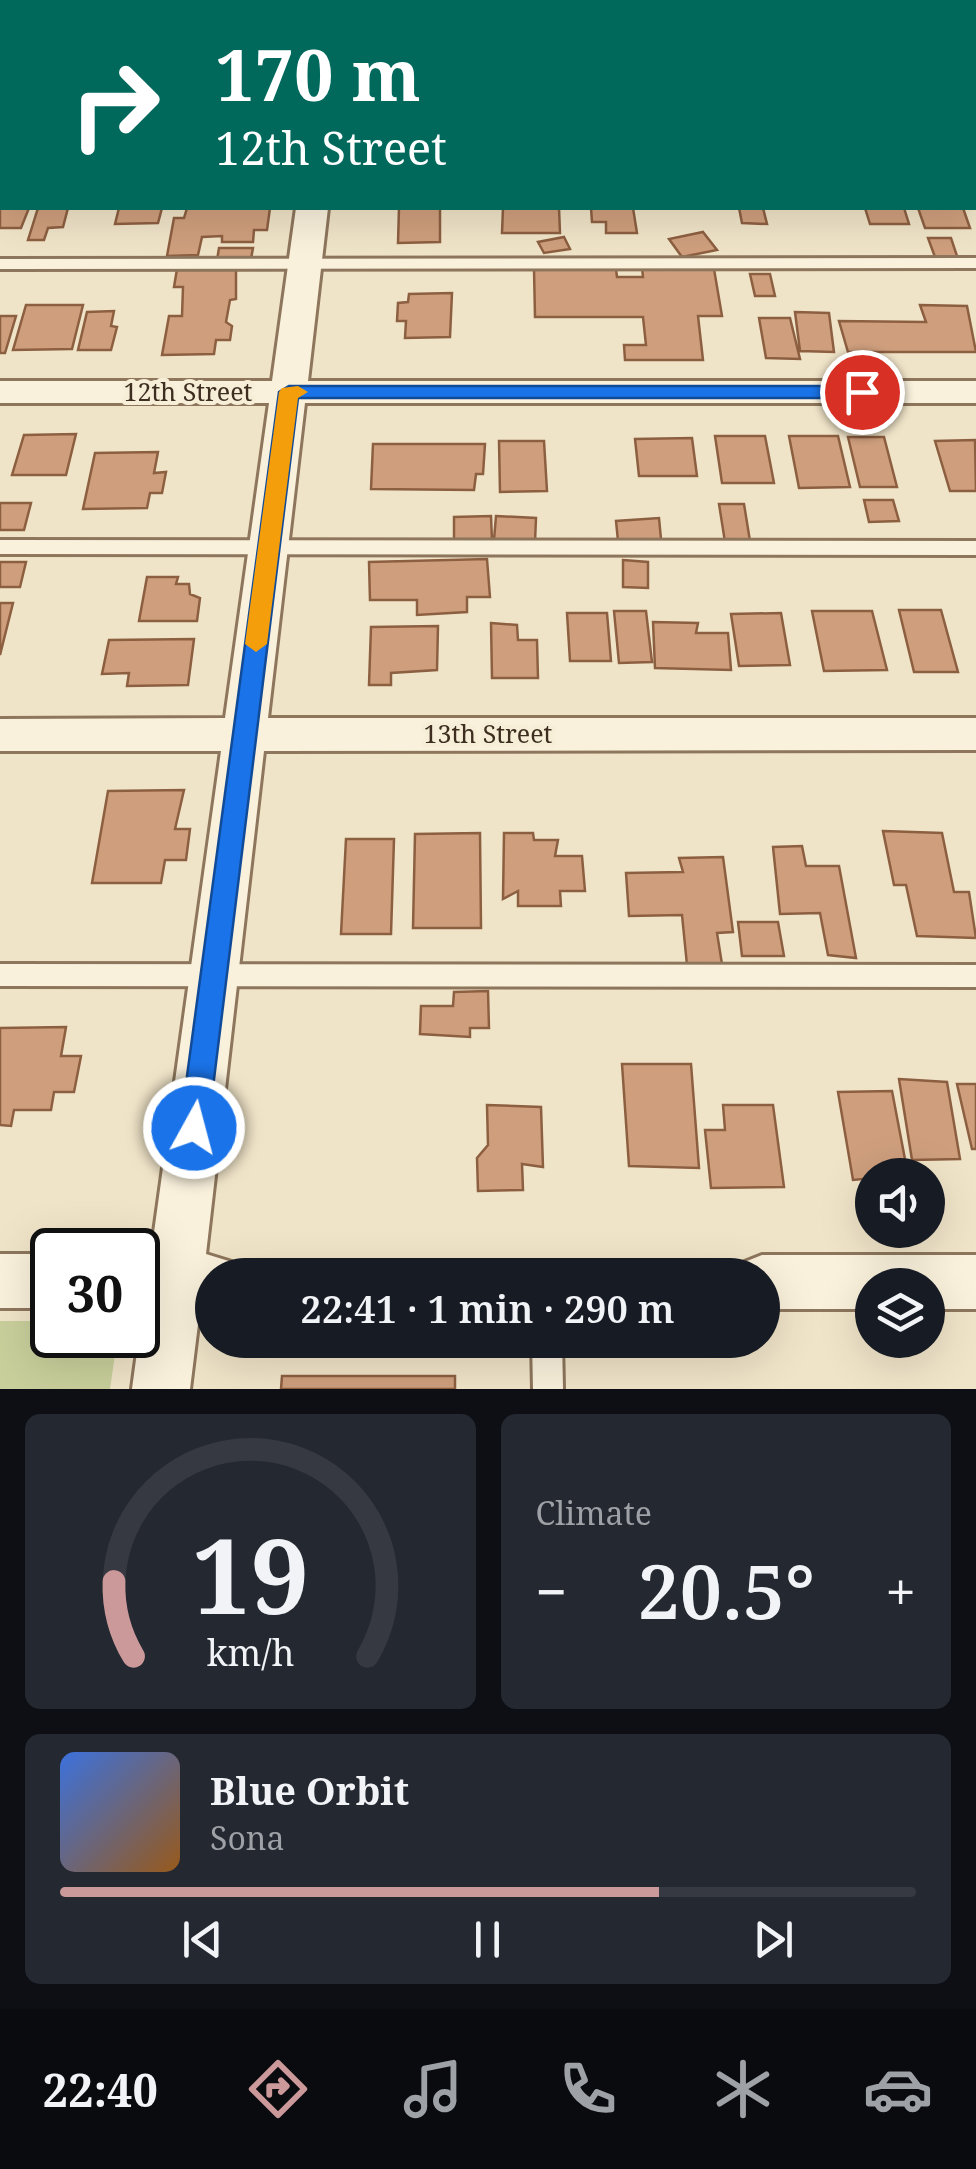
<!DOCTYPE html>
<meta charset="utf-8">
<style>
body{margin:0;font-family:"Noto Serif",serif;background:#242831;color:#f1f3f6;height:100vh;display:flex;flex-direction:column;font-size:38px;white-space:nowrap}
*{box-sizing:border-box;margin:0}
p{font-size:32px;color:#9ea1a6}
.icon{flex:none;width:55px;height:55px;fill:none;stroke:currentColor;stroke-width:2;stroke-linecap:round;stroke-linejoin:round}
.map{position:relative;height:1389px;overflow:hidden}
.side{display:flex;flex-direction:column;gap:25px;padding:25px;background:#0d0f14;flex:1}
.side>*{flex:none}
.hud{position:absolute;left:0px;top:0px;width:978px;height:210px;box-shadow:0 10px 40px #0002;background:#00695c;color:#fff;overflow:hidden}
.buttons{position:absolute;left:855px;top:1158px;display:grid;gap:20px}
.buttons a{display:grid;place-items:center;width:90px;height:90px;border-radius:50%;background:#171b24;box-shadow:0 10px 40px #0002;font-size:50px}
.speed{position:absolute;left:30px;top:1228px;display:flex;gap:20px;font-size:50px;font-weight:700;text-align:center}
.speed>*{display:grid;place-content:center;width:130px;height:130px;border-radius:50%;background:#171b24;box-shadow:0 10px 40px #0002;line-height:1}
.speed .limit{border:5px solid #111;border-radius:15px;background:#fff;color:#111}
.pin{position:absolute;display:grid;place-items:center;width:85px;height:85px;color:#fff;margin:-42px;border:5px solid #fff;border-radius:50%;box-shadow:0 2px 10px #0007}
.me{position:absolute;width:110px;margin:-55px;rotate:7deg;stroke-linejoin:round;filter:drop-shadow(0 0 8px #0008)}
.turn{display:flex;align-items:center;gap:35px;height:210px;padding:0 50px;font-size:45px}
.turn .icon{width:130px;height:130px;stroke-width:2.5}
.turn b{display:block;font-size:70px;line-height:85px}
.big{font-size:75px;font-weight:600;line-height:1.1}
.side .card{flex:1;display:flex;flex-direction:column;justify-content:center;gap:15px;min-width:0;padding:0 35px;border-radius:15px;background:#242831}
.side .dial{align-items:center;gap:0}
.dial svg{height:260px;overflow:visible;fill:none;stroke:#363941;stroke-width:7;stroke-linecap:round;text-anchor:middle}
.dial text{fill:#f1f3f6;stroke:none}
.song{display:flex;align-items:center;gap:30px}
.cover{width:120px;height:120px;border-radius:15px;background:linear-gradient(135deg,hsl(220 70% 55%),hsl(30 70% 35%))}
.played{height:10px;border-radius:5px;background:linear-gradient(90deg,#cc999b 70%,#363941 70%)}
.keys{display:flex;justify-content:space-around;direction:ltr}
.heat{display:flex;justify-content:space-between;align-items:center;font-size:55px;direction:ltr}
.side .tiles{flex:1;display:grid;gap:25px;grid-template-columns:1fr 1fr}
.card:last-child{grid-column:span 2}
.trip{position:absolute;left:195px;top:1258px;width:585px;height:100px;border-radius:50px;background:#171b24;box-shadow:0 10px 40px #0002;font-weight:600;line-height:100px;text-align:center}
.menu{display:flex;height:160px;justify-content:space-around;align-items:center;background:#090b0e;color:#9ea1a6}
.menu .icon{width:70px;height:70px}
.menu .on{color:#cc999b}
.menu b{font-size:45px;color:#f1f3f6}
.map>svg:first-child{display:block}
</style>
<div class="map">
<svg width="976" height="1389" viewBox="0 0 976 1389">
<rect width="100%" height="100%" fill="#f0e4c8"/>
<path fill="#c9cf9b" d="M0,1321H52V1335H109L117,1341L110,1389H0Z"/>
<path fill="#cf9f7d" stroke="#8d5f41" stroke-width="2.5" d="M376,0H559V2H376Z
M746,0H848V2H747Z
M0,176L2,208H29L21,228H0Z
M38,208H68L63,227L48,228L44,240H28Z
M119,208H162L158,223L115,224Z
M187,208H270L267,230H254L253,242H222V236L202,237L198,255L167,256L174,218H184Z
M399,208H440V242L398,243Z
M503,208H559L560,233H502Z
M591,208H633L637,233H606V222H592Z
M739,208H763L767,224L742,223Z
M865,208H904L909,224H870Z
M918,208H963L970,228H925Z
M703,232L717,250L682,257L669,239Z
M564,237L570,249L544,253L538,242Z
M928,238H951L957,256L935,257Z
M219,248H253L251,259L217,260Z
M642,268L714,269L722,316H698L703,360H625L624,345H646L643,317H535L534,269H616L617,277H643Z
M177,269H236V299L230,300L226,322L232,326L230,340H216L214,354L162,355L169,316H182L183,287H174Z
M750,274H770L775,296H755Z
M452,293L450,337L405,338L406,321H397L398,303L408,302L409,294Z
M26,305H83L72,349L13,350Z
M920,305L967,306L976,352H848L839,321L926,322Z
M114,311L111,326L117,327L111,350H78L87,312Z
M795,312L829,313L834,352L800,351Z
M0,316H16L5,353H0Z
M759,318H790L800,359L766,358Z
M76,434L66,475H12L24,435Z
M715,436H765L774,483H722Z
M789,436H838L850,487L799,488Z
M848,437H884L897,487H860Z
M692,438L697,476H639L635,439Z
M975,440L976,491H950L935,441Z
M499,441H544L547,491L500,492Z
M373,444H485L483,474H476L474,490L371,489Z
M158,452L154,473L166,472L162,493H150L147,508L83,509L95,453Z
M864,500H893L899,521L869,522Z
M0,503H31L24,530H0Z
M719,504H744L750,541L725,542Z
M491,516L492,540L454,541V517Z
M496,516L536,518L535,542L494,540Z
M659,518L661,539L618,541L616,521Z
M487,559L490,597H467V612L417,615V600H370L369,562Z
M623,560L648,562V588L623,587Z
M0,562H26L20,587H0Z
M147,577H178L176,584H189L190,594L200,598L197,621H139Z
M0,603H13L0,655Z
M899,610H941L958,672H914Z
M614,611H646L652,662L619,663Z
M812,611H872L887,670L824,671Z
M567,613H607L611,661H570Z
M781,613L790,665L739,666L731,614Z
M653,622L698,623L696,633H728L731,670L655,668Z
M491,623L517,625L518,640H537L538,678H492Z
M438,626L437,670L391,673V685H369L371,627Z
M194,639L188,685L127,686L129,673L102,674L109,640Z
M184,790L175,829H190L186,860H165L161,883H92L108,791Z
M883,831L942,833L954,892H969L976,938L917,936L906,885H894Z
M480,833L481,928H413L415,834Z
M504,833H533L534,840H558L555,856H582L585,891H560L561,906H518V891L503,899Z
M346,839H394L391,934H341Z
M802,846L806,866H839L856,958L828,955L820,913L780,914L773,847Z
M723,857L733,932L717,933L722,964L687,965L682,915L629,916L626,873L683,872L679,858Z
M738,922H778L784,956H742Z
M488,991L489,1028H470V1037L420,1034L421,1006H453L454,992Z
M66,1027L61,1056H81L74,1092H54L51,1110H14L11,1126L0,1125V1028Z
M622,1064H691L699,1168L629,1166Z
M899,1079L947,1082L960,1159L912,1160Z
M957,1084H976V1149H972Z
M892,1091L908,1175L853,1180L838,1092Z
M487,1105L541,1107L543,1167L522,1164L523,1190L478,1191L477,1158L488,1145Z
M723,1105H773L784,1187L711,1188L705,1130H725Z
M282,1376H455V1389H281Z"/>
<g fill="none" stroke-linecap="round" stroke-linejoin="round">
<defs>
<path id="service" d="M975,35H976V43H975Z
M0,55H2V63H0Z
M975,58H976V66H975Z
M976,258V268L0,269V259Z
M0,540L976,541V555L0,554Z
M0,964L976,965V987L0,986Z
M532,1340H562L563,1389H533Z"/>
<path id="minor" d="M326,0H352V2H326Z
M918,0H944L945,2H919Z
M975,107H976V127H975Z
M975,145H976V163H975Z
M0,146H2V164H0Z
M296,208H328L308,381H976V403H305L268,718H976V750L264,751L206,1254L232,1262L237,1275H212V1308H200L190,1389H132L143,1308H138V1254H151L221,751H0V719L225,718L269,403H0V381H272Z
M0,1254H52V1308H0Z
M762,1255H976V1309H928V1285H872V1309H762V1275H737L742,1263Z"/>
</defs>
<use href="#service" stroke="#8d765c" stroke-width="6"/>
<use href="#minor" stroke="#8d765c" stroke-width="6"/>
<use href="#service" fill="#faf1dc" fill-rule="evenodd"/>
<use href="#minor" fill="#faf1dc" fill-rule="evenodd"/>
</g>
<path fill="#1a73e8" stroke="#114b97" stroke-width="2.5" d="M289,386H862L871,392L862,398H298L208,1128L204,1138L194,1141L184,1138L180,1128L279,392Z"/>
<path fill="#f59e0b" d="M298,386L308,392L298,398L267,644L256,652L245,644L279,392L282,388Z"/>
<g text-anchor="middle" stroke-width="8" stroke-linejoin="round" paint-order="stroke">
<g font-size="25" fill="#3d2e20" stroke="#f7eed8">
<text x="188" y="401">12th Street</text>
<text x="488" y="743">13th Street</text>
</g>
</g>
</svg>
<div class="buttons">
<a><svg class="icon" aria-label="sound" viewBox="0 0 24 24"><path d="M4 9h4l5-4v14l-5-4H4zM17 9q2 3 0 6"/></svg></a>
<a><svg class="icon" aria-label="layers" viewBox="0 0 24 24"><path d="M12 4l9 5-9 5-9-5zM3 14l9 5 9-5"/></svg></a>
</div>
<div class="speed"><div class="limit">30</div></div>
<div class="pin" style="left:862px;top:392px;background:#d93025"><svg class="icon" aria-label="arrive" viewBox="0 0 24 24"><path d="M6 21V4h12l-3 4 3 4H6"/></svg></div>
<svg class="me" style="left:194px;top:1128px" viewBox="-20 -20 40 40"><circle r="17" fill="#1a73e8" stroke="#fff" stroke-width="3"/><path d="M0-11L8 9 0 5-8 9z" fill="#fff"/></svg>
<div class="trip">22:41 · 1 min · 290 m</div>
<div class="hud">
<div class="turn"><svg class="icon" aria-label="right" viewBox="0 0 24 24"><path d="M7 20v-9h11M14 6l5 5-5 5"/></svg><div><b>170 m</b>12th Street</div></div>
</div>
</div>
<section class="side">
<div class="tiles">
<div class="card dial"><svg viewBox="0 0 100 80">
<path d="M14 69A42 42 0 1 1 86 69"/>
<path d="M14 69A42 42 0 0 1 8 46" stroke="#cc999b"/>
<text x="50" y="56" font-size="32" font-weight="700">19</text>
<text x="50" y="72" font-size="11">km/h</text>
</svg></div>
<div class="card"><p>Climate</p>
<div class="heat"><a>−</a><b class="big">20.5°</b><a>+</a></div>
</div>
<div class="card">
<div class="song"><i class="cover"></i><div><b>Blue Orbit</b><p>Sona</p></div></div>
<div class="played"></div>
<div class="keys"><svg class="icon" aria-label="previous" viewBox="0 0 24 24"><path d="M18 5L8 12l10 7zM5 5v14"/></svg><svg class="icon" aria-label="pause" viewBox="0 0 24 24"><path d="M8 5v14M16 5v14"/></svg><svg class="icon" aria-label="next" viewBox="0 0 24 24"><path d="M6 5l10 7-10 7zM19 5v14"/></svg></div>
</div>
</div>
</section>
<nav class="menu">
<b>22:40</b>
<svg class="icon on" aria-label="directions" viewBox="0 0 24 24"><path d="M12 3l9 9-9 9-9-9zM9 14v-3h6M13 9l2 2-2 2"/></svg>
<svg class="icon" aria-label="music" viewBox="0 0 24 24"><path d="M9 18V5l10-2v13"/><circle cx="6" cy="18" r="3"/><circle cx="16" cy="16" r="3"/></svg>
<svg class="icon" aria-label="phone" viewBox="0 0 24 24"><path d="M5 4h4l2 5-3 2q2 4 5 5l2-3 5 2v4C11 20 4 13 5 4z"/></svg>
<svg class="icon" aria-label="climate" viewBox="0 0 24 24"><path d="M12 3v18M4 7l16 10M4 17L20 7"/></svg>
<svg class="icon" aria-label="car" viewBox="0 0 24 24"><path d="M5 17H2v-5l4-1 3-4h7l3 4 3 1v5h-3M9 17h6M6 11h13"/><circle cx="7" cy="17" r="2"/><circle cx="17" cy="17" r="2"/></svg>
</nav>
